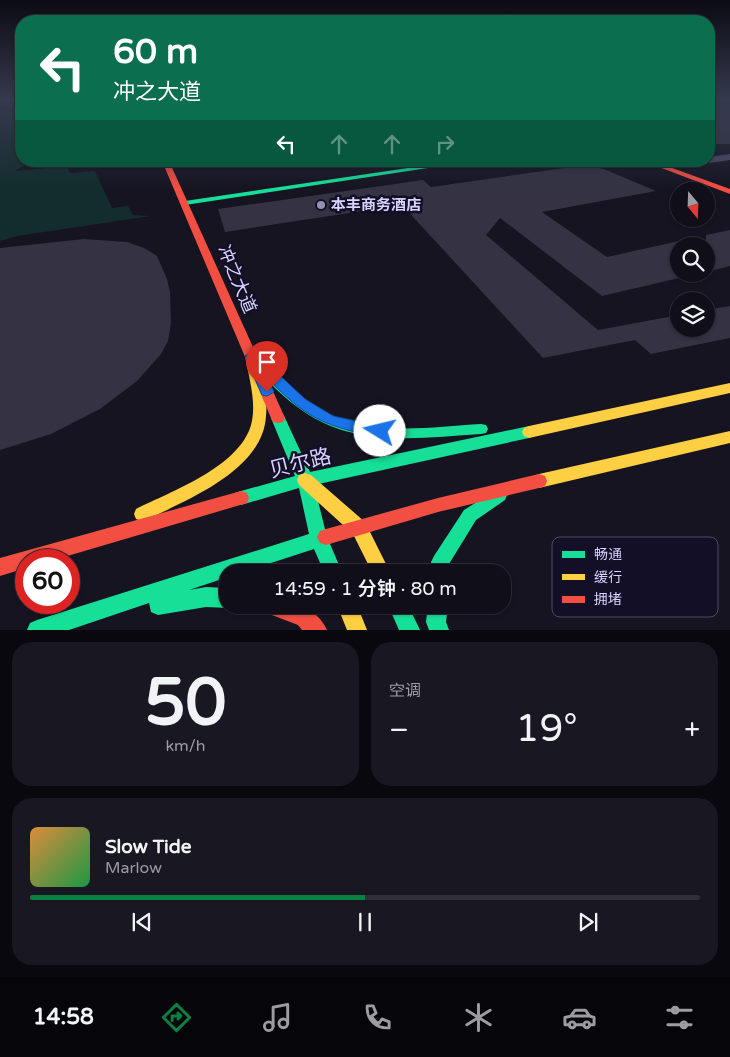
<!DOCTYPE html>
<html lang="zh">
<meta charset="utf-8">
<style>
body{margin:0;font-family:"Varela Round","Noto Sans SC",sans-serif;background:#191822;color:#f1f3f6;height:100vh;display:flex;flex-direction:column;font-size:19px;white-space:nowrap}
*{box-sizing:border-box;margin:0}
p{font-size:16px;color:#9c9ca2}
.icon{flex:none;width:28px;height:28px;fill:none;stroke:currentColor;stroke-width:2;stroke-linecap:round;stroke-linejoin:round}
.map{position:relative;height:630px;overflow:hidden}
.sheet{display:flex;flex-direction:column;gap:12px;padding:12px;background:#09080e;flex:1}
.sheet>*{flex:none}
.top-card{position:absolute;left:15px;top:15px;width:700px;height:152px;border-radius:20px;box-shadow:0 1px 4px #0004,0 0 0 1px #302f38;background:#0b6e4f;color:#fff;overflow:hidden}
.needle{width:32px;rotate:161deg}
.fabs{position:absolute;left:670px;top:182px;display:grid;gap:10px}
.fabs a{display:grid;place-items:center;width:45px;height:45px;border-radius:50%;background:#100f19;box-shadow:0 1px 4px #0004,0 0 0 1px #302f38;font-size:25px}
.speed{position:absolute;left:15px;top:549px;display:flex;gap:10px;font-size:25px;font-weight:700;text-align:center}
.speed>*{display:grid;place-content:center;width:65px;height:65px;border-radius:50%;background:#100f19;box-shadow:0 1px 4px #0004,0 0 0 1px #302f38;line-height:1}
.speed .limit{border:8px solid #d22;background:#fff;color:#111}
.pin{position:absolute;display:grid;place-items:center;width:42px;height:42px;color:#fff;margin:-51px -21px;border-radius:50% 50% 50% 0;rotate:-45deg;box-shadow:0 0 5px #0007}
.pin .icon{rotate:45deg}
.me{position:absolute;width:55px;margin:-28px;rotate:279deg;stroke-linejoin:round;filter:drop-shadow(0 0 4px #0008)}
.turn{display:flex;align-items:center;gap:18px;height:105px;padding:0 15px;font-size:22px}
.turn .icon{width:65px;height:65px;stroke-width:2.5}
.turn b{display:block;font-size:35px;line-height:42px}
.lanes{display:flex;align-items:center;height:48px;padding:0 15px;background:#0003;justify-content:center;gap:25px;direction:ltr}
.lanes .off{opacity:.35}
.big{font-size:38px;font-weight:600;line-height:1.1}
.sheet .card{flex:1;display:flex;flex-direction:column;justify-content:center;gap:8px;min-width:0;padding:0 18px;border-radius:20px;background:#191822}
.sheet .dial{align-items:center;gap:0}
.dial b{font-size:65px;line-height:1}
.song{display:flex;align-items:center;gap:15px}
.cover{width:60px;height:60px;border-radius:8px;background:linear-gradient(135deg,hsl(30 70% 55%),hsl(140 70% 35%))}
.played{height:5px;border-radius:2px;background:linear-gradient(90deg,#0b8043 50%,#302f38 50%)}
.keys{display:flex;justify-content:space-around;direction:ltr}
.heat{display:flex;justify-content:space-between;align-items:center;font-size:28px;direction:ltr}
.sheet .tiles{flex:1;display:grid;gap:12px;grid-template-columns:1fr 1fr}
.card:last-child{grid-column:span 2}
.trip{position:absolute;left:219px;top:564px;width:292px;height:50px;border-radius:20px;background:#100f19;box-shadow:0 1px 4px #0004,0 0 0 1px #302f38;font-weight:600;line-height:50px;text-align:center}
.menu{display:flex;height:80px;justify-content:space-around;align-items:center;background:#06060a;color:#9c9ca2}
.menu .icon{width:35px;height:35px}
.menu .on{color:#0b8043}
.menu b{font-size:22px;color:#f1f3f6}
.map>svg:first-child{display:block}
</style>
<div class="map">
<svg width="730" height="630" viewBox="0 0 730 630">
<rect width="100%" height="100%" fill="#161421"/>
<path fill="#132c2d" d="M0,110L21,114V161H31L15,171L67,166L70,173L95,171L112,208L128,206L133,215L151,216L17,236L0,241Z"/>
<path fill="#343243" d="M717,102L730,105V144H716L709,138V104Z
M585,165L604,169L656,191L542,212L607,257L679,241V278L602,296L500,218L486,235L598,330L679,315V329H706V310L730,306V338L651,354L635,340L543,358L402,205L225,232L218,209L423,180L431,187Z
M730,230V266L706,272V235Z
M84,239L127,242L144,248L157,256L167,279L170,292L171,323L168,341L161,354L137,381L100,409L51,434L0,450V248Z"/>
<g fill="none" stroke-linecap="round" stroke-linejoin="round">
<path fill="#4a4962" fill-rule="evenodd" d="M730,154V160L709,163L705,161H709V157Z
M704,161L680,167L675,164L678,161Z"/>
<path fill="#16e098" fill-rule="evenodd" d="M455,161H474L185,205L181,203L185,201Z
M251,352L255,353C275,373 295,394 319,408C367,438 428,427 481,424L486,425L488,429L486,433L481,434C420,438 356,448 303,411C282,397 264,377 247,359L245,356L247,353Z
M278,413L283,414L285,418L310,472L529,426L534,428L536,432L534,436L529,438L314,485L325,529L332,531L335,537L330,544L342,572H324L314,549L243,572H228V577L189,590L206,587L228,588V605H234L228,608L206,607L158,615L151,612L149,603L69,630H27L30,623L37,620L309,534L299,488L241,505L235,503L233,498L235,493L241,491L295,476L271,418L273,414Z
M499,488L505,490L507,495L505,500L476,520L449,564V572H431V562L434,556L464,510Z
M388,605H408L420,630H399Z
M428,605H448L446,622L449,630H429L426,622Z"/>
<path fill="#ffcf43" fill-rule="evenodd" d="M251,352L257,356C261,376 268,396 266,416C263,470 189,499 148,519L142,521L136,519L134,514L136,509C172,491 239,467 251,425C257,403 249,378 245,356Z
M730,383V393L529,438L524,436L522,432L524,428L529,426Z
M730,431V443L539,488L533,486L531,481L533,476L539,474Z
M305,473L311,475L365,522L390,572H372L353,534L299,485L297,480L299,475Z
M337,605H357L367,630H347Z"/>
<path fill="#f24e42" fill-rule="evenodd" d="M162,161H169L285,418L283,422L278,423L273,422L271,418Z
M643,161H653L730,189V194Z
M539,474L545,476L547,481L545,486L539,488L438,512L326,545L320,543L317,537L320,531L326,529L438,498Z
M241,491L247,493L249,498L247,503L54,560H26V568L0,576V558Z
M261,605C286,605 315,602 327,630H302L298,625L264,612Z"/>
</g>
<linearGradient id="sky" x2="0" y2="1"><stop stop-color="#0c0b12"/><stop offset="0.53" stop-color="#363a4e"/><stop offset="1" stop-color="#363a4e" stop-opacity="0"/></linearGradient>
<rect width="730" height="189" fill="url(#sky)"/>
<path fill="#1a73e8" stroke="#114b97" d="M252,352L256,353L305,399L333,416L385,427L388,431L385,435C375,438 365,435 355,432C313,421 299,410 268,379L274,392L267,396L262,395L245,356Z"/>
<circle fill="#9591b1" stroke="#130f26" stroke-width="2" cx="321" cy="205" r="5"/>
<g text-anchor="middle" stroke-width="5" stroke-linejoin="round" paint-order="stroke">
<g font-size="15" font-weight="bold" fill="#d9d4ff" stroke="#130f26" text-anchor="start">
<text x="331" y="210">本丰商务酒店</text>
</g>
<g font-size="18" fill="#d9d4ff" stroke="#130f26">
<text transform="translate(237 279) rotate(67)" y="6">冲之大道</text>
</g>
<g font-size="21" fill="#d9d4ff" stroke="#130f26">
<text transform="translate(300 463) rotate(-14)" y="7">贝尔路</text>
</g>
</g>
<rect x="552" y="537" width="166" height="80" rx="8" fill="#130f26" stroke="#4e4a67" stroke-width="1"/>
<rect x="562" y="551" width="23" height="7" fill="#16e098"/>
<rect x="562" y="574" width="23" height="6" fill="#ffcf43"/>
<rect x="562" y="596" width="23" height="7" fill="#f24e42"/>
<g font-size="14" fill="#d9d4ff">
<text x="594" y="559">畅通</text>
<text x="594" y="582">缓行</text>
<text x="594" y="604">拥堵</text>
</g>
</svg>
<div class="fabs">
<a><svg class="needle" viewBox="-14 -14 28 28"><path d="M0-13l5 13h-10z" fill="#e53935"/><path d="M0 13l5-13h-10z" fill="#9c9ca2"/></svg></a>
<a><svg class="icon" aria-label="search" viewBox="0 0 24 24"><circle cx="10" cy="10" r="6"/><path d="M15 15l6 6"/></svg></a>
<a><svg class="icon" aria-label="layers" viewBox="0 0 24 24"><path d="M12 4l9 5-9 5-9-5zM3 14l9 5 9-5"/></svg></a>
</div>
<div class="speed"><div class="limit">60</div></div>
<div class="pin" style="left:267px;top:392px;background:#d93025"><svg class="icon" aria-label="arrive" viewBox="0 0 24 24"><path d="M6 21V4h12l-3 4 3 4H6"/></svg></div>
<svg class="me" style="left:380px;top:431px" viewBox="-20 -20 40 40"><circle r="19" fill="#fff"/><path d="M0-13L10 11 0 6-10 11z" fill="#1a73e8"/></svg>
<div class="trip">14:59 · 1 分钟 · 80 m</div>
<div class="top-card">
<div class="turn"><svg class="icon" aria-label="left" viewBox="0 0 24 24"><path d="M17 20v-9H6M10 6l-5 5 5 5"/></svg><div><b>60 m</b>冲之大道</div></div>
<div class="lanes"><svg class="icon" aria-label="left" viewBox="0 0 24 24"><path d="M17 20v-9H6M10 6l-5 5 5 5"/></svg><svg class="icon off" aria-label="ahead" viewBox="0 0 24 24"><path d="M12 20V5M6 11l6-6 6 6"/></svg><svg class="icon off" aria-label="ahead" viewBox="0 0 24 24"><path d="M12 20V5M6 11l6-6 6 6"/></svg><svg class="icon off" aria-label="right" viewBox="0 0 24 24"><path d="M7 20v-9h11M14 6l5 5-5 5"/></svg></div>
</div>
</div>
<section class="sheet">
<div class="tiles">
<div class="card dial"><b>50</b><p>km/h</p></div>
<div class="card"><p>空调</p>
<div class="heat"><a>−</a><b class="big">19°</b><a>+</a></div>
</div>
<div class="card">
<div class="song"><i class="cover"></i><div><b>Slow Tide</b><p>Marlow</p></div></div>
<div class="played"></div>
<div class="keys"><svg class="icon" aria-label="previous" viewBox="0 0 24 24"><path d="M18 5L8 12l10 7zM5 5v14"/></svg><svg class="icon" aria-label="pause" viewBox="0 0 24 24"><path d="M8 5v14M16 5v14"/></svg><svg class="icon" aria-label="next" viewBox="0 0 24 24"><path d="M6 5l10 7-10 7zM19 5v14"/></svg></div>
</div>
</div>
</section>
<nav class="menu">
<b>14:58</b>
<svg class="icon on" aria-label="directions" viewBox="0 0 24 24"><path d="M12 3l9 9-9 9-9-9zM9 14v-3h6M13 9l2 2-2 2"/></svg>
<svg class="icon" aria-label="music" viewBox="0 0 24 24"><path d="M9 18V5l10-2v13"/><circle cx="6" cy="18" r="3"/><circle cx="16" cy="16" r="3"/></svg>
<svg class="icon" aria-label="phone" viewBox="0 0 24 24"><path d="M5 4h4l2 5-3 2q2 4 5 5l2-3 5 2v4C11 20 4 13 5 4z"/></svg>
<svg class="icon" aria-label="climate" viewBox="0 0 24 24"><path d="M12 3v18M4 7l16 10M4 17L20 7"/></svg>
<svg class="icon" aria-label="car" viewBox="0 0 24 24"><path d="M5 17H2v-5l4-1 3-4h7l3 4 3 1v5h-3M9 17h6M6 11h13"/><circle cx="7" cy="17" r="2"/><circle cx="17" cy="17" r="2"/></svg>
<svg class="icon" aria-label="filters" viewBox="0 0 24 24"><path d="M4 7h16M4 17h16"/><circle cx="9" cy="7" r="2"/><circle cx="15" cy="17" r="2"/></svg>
</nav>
